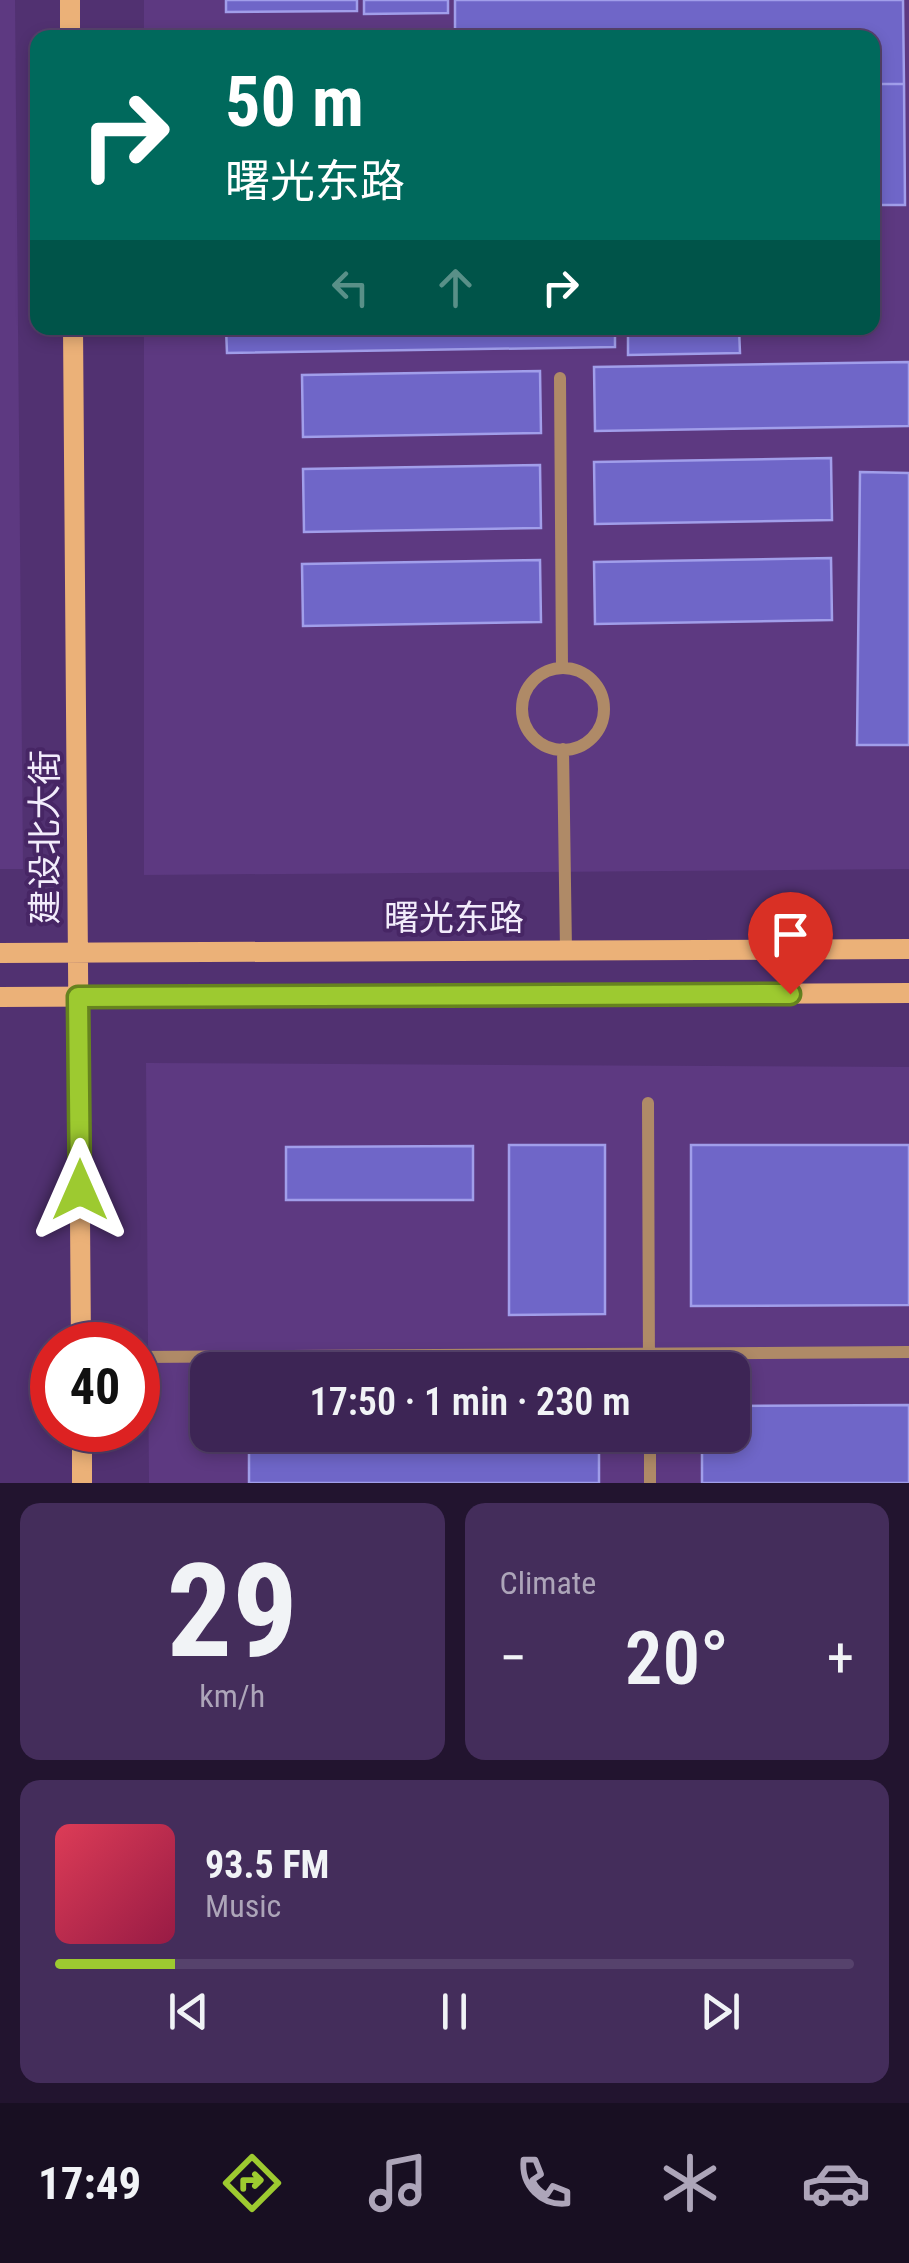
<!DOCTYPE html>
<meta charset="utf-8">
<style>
body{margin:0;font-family:"Roboto Condensed","Noto Sans SC",sans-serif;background:#442d5b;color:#f1f3f6;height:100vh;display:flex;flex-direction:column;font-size:38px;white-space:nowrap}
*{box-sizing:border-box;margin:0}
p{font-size:32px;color:#ada5b9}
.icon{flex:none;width:55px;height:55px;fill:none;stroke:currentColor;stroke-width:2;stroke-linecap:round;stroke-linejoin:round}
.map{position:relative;height:1483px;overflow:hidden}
.details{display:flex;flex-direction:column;gap:20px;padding:20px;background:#22142f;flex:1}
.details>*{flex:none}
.banner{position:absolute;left:30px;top:30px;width:850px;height:305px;border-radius:20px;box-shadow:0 5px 15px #0003,0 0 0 2px #56426c;background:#00695c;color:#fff;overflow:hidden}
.speed{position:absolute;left:30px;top:1322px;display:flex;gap:20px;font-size:50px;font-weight:700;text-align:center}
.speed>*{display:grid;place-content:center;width:130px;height:130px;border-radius:50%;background:#3d2555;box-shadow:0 5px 15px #0003,0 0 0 2px #56426c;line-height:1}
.speed .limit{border:15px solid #d22;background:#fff;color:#111}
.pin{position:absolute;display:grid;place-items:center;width:85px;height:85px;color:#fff;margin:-102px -42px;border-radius:50% 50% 50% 0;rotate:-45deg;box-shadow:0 0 10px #0007}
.pin .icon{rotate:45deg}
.me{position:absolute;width:110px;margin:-55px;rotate:0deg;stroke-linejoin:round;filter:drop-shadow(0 0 8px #0008)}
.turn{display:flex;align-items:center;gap:35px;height:210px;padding:0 30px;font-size:45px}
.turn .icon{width:130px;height:130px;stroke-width:2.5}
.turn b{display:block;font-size:70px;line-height:85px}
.lanes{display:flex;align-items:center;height:95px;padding:0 30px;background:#0003;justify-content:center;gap:50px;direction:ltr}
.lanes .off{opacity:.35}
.big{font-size:75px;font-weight:600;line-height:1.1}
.details .widget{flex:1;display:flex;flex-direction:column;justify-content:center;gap:15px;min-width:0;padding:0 35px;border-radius:20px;background:#442d5b}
.details .dial{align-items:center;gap:0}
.dial b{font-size:130px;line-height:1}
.song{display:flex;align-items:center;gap:30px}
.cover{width:120px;height:120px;border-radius:15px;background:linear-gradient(135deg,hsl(350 70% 55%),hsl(340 70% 35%))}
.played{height:10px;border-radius:5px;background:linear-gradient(90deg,#9dca30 15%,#56426c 15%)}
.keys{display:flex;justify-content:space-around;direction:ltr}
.heat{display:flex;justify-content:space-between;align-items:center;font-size:55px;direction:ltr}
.details .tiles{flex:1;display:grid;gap:20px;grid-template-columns:1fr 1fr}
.widget:last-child{grid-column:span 2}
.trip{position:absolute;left:190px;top:1352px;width:560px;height:100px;border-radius:20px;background:#3d2555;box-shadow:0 5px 15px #0003,0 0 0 2px #56426c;font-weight:600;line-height:100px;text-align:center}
.dock{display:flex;height:160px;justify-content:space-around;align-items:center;background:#180f22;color:#ada5b9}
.dock .icon{width:70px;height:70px}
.dock .active{color:#9dca30}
.dock b{font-size:45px;color:#f1f3f6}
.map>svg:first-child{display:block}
</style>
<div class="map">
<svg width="909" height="1483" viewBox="0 0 909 1483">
<rect width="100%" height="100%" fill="#513171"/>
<path fill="#5d3981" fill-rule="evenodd" d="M0,0H15L23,869H0Z
M144,0H909V869L144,875V328H872V38L144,37Z
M146,1063L909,1067V1483H149ZM208,1370H732V1435H208Z"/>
<path fill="#6f66c8" stroke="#a19eea" stroke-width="2.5" d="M226,0H357V11L226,12Z
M364,0H448V13L364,14Z
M455,0H903L904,84H872V38H455Z
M872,84H904L905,205H872Z
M226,328H615V347L227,353Z
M628,328H739L740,353L628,355Z
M909,362V426L595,431L594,367Z
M540,371L541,433L303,437L302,375Z
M831,458L832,520L595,524L594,462Z
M540,465L541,528L304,532L303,469Z
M860,472L909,473V745H857Z
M831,558L832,620L595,624L594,562Z
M540,560L541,622L303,626L302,564Z
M509,1145H605V1314L509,1315Z
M691,1145H909V1305L691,1306Z
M473,1146V1200H286V1147Z
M909,1405V1483H702V1435H732V1406Z
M249,1435H599V1483H249Z"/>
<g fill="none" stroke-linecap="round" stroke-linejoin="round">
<path stroke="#af8a67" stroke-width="12" d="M560,378L562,668
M522 709a41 41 0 1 1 82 0a41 41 0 1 1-82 0Z
M563,749L566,950
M648,1103L649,1370
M138,1357L909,1352
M650,1435V1483"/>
<path stroke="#ebb178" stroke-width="20" d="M70,0V38
M73,328L81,1345
M0,953L909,949
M0,997L909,993
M82,1430V1483"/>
</g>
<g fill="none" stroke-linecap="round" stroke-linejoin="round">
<defs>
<path id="route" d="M80,1190L78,997L790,994"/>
</defs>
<use href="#route" stroke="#66831f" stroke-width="25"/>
<use href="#route" stroke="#9dca30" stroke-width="18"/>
</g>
<g text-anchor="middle" stroke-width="8" stroke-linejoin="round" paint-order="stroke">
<g font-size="35" fill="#f2ecfb" stroke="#472665">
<text transform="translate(45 837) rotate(-90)" y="12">建设北大街</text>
<text x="454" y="930">曙光东路</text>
</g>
</g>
</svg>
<div class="speed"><div class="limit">40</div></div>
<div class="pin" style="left:790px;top:994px;background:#d93025"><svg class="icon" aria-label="arrive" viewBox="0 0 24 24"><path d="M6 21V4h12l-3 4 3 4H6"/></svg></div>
<svg class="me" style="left:80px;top:1190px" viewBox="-20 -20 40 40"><path d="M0-17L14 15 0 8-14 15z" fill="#9dca30" stroke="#fff" stroke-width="4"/></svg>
<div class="trip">17:50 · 1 min · 230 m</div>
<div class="banner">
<div class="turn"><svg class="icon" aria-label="right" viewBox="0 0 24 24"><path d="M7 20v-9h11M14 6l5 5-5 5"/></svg><div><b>50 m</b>曙光东路</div></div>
<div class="lanes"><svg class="icon off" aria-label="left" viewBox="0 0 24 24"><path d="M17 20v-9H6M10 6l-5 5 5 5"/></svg><svg class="icon off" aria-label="ahead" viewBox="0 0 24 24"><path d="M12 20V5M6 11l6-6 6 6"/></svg><svg class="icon" aria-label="right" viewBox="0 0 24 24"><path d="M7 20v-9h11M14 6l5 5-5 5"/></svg></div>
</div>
</div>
<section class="details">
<div class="tiles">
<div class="widget dial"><b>29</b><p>km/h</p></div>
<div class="widget"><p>Climate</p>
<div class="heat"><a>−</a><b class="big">20°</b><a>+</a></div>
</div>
<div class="widget">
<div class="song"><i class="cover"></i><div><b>93.5 FM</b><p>Music</p></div></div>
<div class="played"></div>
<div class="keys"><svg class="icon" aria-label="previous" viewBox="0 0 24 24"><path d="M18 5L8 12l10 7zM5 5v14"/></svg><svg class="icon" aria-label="pause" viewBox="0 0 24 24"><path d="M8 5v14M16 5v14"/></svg><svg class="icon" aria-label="next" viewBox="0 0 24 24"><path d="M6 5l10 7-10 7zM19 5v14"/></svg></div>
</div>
</div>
</section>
<nav class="dock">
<b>17:49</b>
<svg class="icon active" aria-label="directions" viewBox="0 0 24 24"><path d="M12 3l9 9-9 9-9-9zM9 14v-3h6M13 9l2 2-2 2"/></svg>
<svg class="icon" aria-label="music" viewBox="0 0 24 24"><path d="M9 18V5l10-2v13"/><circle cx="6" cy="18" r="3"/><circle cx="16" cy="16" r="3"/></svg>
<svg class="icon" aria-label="phone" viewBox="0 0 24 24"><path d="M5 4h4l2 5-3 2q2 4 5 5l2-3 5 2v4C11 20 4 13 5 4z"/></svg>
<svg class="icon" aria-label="climate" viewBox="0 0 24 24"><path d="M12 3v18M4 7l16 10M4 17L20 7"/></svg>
<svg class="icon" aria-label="car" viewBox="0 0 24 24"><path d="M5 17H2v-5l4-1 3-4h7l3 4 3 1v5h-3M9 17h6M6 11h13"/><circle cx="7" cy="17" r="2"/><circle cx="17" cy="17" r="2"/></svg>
</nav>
